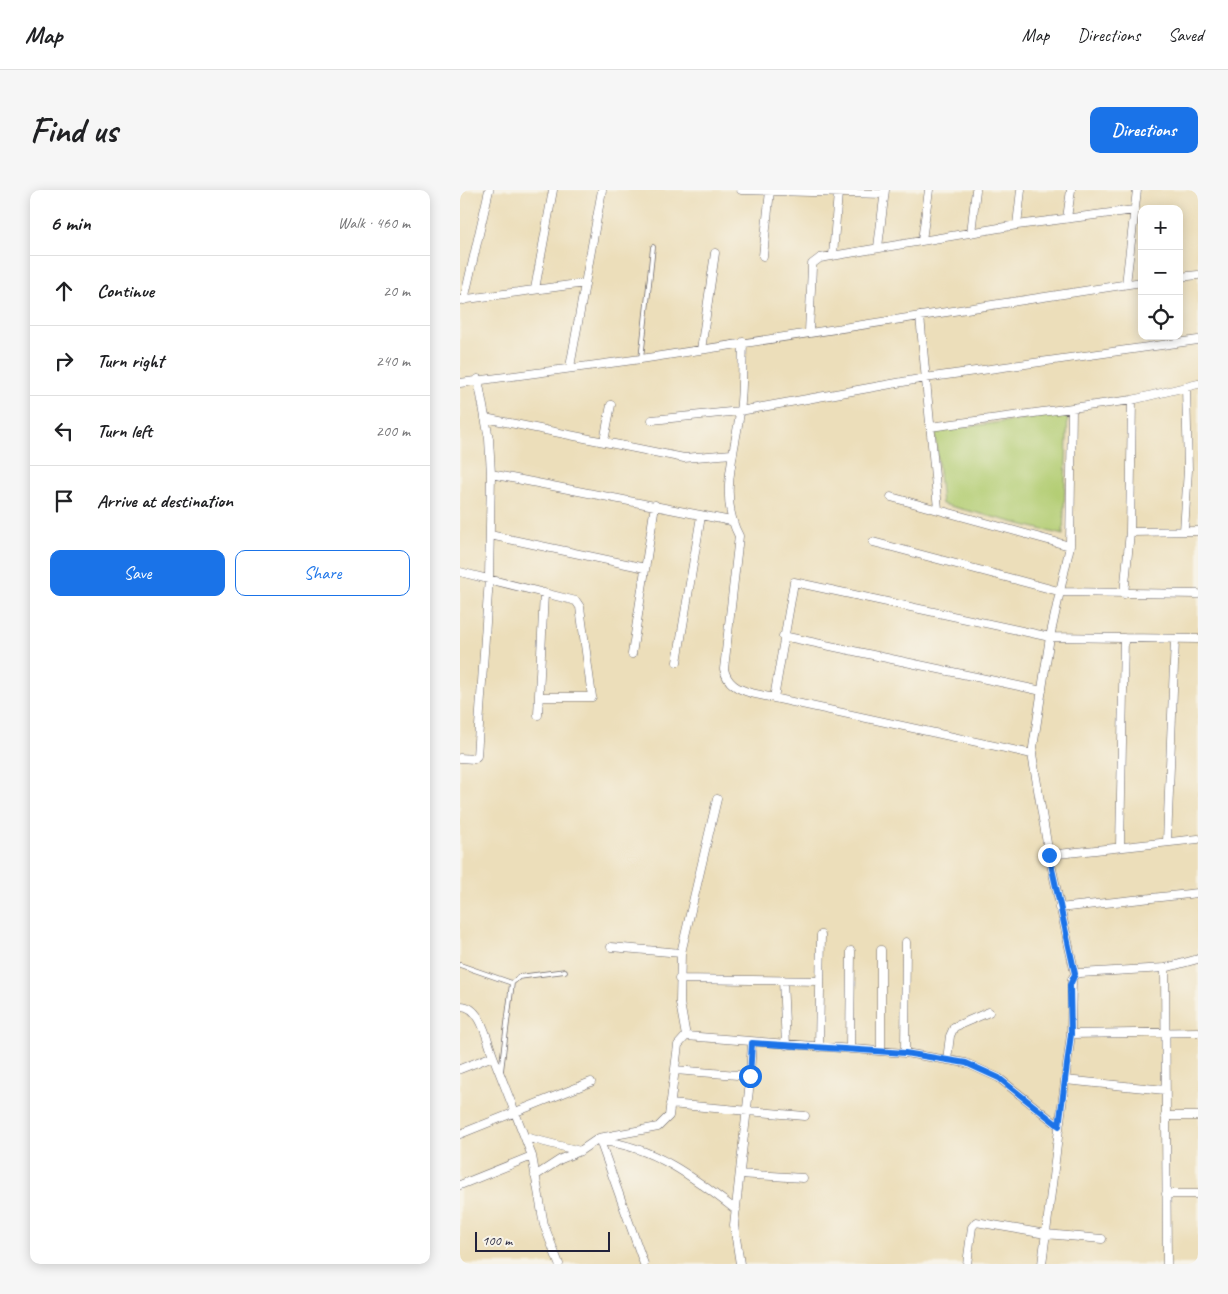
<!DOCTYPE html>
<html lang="en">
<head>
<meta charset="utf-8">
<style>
  body { margin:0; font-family:Caveat,sans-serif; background:#f6f6f6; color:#202124 }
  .controls { position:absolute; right:15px; top:15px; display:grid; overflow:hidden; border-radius:10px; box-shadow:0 2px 12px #0003 }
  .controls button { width:45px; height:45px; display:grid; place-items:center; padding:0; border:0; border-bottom:1px solid #e0e0e0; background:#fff; color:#202124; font:25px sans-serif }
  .scale { position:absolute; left:15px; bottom:12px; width:135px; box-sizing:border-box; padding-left:5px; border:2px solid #22223b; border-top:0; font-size:14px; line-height:18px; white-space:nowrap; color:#22223b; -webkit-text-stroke:4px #f7f3e8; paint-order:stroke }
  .stop { position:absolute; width:15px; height:15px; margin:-11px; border:4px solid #1a73e8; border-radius:50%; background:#fff }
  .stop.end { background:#1a73e8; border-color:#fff; box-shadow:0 1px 5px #0008 }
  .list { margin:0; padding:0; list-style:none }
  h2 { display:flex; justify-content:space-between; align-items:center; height:65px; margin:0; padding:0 20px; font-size:21px }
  h2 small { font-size:16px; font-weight:400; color:#757577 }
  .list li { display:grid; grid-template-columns:32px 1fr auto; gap:15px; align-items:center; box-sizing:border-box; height:70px; padding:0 20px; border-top:1px solid #e0e0e0 }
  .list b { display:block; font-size:19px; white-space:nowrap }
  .list em { font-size:16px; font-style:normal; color:#757577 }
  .actions { display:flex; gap:10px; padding:15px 20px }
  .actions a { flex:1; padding:11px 0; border:1px solid #1a73e8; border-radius:10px; text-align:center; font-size:18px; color:#1a73e8 }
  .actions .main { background:#1a73e8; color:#fff }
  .icon { flex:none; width:28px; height:28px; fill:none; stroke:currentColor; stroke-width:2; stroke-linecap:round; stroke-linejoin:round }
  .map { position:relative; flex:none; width:738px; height:1074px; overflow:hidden; border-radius:10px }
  header { display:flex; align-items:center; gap:30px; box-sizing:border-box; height:70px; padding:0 25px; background:#fff; border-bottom:1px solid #e0e0e0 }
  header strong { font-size:24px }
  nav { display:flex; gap:28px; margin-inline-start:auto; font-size:18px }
  .intro { display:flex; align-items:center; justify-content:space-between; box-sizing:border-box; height:120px; padding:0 30px }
  h1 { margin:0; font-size:35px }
  .button { padding:12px 22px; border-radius:10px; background:#1a73e8; color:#fff; font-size:18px; font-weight:700 }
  main { display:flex; gap:30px; padding:0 30px }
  aside { flex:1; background:#fff; border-radius:10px; box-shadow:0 2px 12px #0003 }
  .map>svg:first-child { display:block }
  .green { fill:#b3cd73; stroke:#6a7857 }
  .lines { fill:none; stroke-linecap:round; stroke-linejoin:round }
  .lane-casing { stroke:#696467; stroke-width:5.5 }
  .street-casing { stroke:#696467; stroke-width:9 }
  .lane { stroke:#fff; stroke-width:4 }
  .street { stroke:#fff; stroke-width:8 }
  .route { stroke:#1a73e8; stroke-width:6 }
</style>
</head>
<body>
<header>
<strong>Map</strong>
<nav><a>Map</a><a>Directions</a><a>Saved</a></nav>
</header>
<div class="intro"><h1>Find us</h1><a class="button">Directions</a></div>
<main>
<aside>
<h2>6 min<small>Walk · 460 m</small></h2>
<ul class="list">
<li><svg class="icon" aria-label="ahead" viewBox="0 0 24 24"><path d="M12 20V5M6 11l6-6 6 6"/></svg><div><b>Continue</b></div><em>20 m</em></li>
<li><svg class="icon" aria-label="right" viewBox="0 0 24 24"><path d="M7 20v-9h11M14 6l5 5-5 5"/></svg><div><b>Turn right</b></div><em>240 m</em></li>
<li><svg class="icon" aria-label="left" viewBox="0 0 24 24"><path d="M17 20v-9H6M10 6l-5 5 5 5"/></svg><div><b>Turn left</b></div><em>200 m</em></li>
<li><svg class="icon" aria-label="arrive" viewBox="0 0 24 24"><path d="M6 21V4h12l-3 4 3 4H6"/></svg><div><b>Arrive at destination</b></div></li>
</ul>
<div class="actions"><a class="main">Save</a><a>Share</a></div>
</aside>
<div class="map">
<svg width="738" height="1074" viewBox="0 0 738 1074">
  <rect width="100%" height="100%" fill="#f7f3e8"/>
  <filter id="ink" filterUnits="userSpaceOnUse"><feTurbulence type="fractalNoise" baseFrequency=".02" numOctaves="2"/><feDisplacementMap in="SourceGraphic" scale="10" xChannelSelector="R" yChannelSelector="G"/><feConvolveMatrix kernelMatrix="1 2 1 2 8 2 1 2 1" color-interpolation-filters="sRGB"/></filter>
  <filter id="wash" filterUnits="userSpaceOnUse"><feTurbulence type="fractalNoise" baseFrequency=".0096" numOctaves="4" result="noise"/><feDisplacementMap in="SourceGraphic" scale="20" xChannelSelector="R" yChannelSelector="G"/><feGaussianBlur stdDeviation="1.12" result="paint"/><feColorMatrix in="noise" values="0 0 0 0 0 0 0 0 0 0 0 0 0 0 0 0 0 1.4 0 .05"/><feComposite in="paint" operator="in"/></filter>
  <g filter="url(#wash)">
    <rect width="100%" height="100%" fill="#ecdeba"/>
    <path class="green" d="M608 223 603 345 482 314 475 241Z"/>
  </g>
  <g filter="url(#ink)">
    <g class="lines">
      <g class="lane-casing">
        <path id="lane" d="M181 169 193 57
          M0 775 52 793
          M41 881 52 793 59 787 105 781"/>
      </g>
      <g class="street-casing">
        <path id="street" d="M281 0 424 4
          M607 28 611 0
          M557 35 561 0
          M511 43 516 0
          M462 50 469 0
          M418 57 425 0
          M373 65 378 3
          M303 66 310 1
          M719 87 738 85
          M666 94 677 0
          M75 99 93 0
          M0 110 125 93
          M4 110 29 0
          M460 126 478 319
          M349 142 352 77V74L360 68 557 35 674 20
          M283 152C282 175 283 199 280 222 275 263 258 307 279 346L264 479C267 494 278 499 291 503L572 564
          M241 160 255 63
          M110 177 142 0
          M0 193 181 169 682 92
          M612 218 610 356 590 447 572 564 589 665 615 784
          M25 228 224 268 272 264
          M192 230 280 221 465 188 738 150
          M470 237 672 210 738 194
          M144 251 151 215
          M31 284 271 331
          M431 307 610 356
          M724 341 728 280 726 197
          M670 342 738 341
          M30 345 185 378
          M413 352 602 402 738 404
          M0 382 116 411 120 417 132 507H79
          M664 404 670 342 672 210
          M323 446 582 501
          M172 464 195 315
          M217 472 241 326
          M314 508 334 392 590 447 738 449
          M78 525 84 403
          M0 568 14 569 17 566 29 388 31 284 29 249 18 189
          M707 652 715 449
          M660 657 664 448
          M589 665 738 649
          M599 718 738 703
          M151 757 221 763
          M705 778 707 1074
          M219 789 360 791
          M323 790 326 855
          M0 816C21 815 27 850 33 866L0 879
          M611 844 738 842
          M226 846 220 813 221 763 257 609
          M359 857 361 745
          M390 859 391 761
          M421 861V760
          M445 863 446 752
          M33 866 72 966 84 1035 99 1074
          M487 870 490 846 494 837 529 822
          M215 880 290 886
          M605 890 705 900
          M210 914 345 926
          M705 926H738
          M0 944 131 892
          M65 947 120 961
          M139 948 184 1074
          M140 951C192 955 236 989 276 1020
          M280 984 343 988
          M75 986 101 969 120 961 139 948 198 937 209 926 218 855 226 846 445 863 506 873 539 888 599 936
          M0 995 72 966
          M706 1004H738
          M280 1074 274 1035 289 900 292 853
          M507 1074 512 1037 516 1032 586 1044 642 1049
          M582 1074 611 844 612 789 615 784 620 783 705 778 738 769"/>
      </g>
      <use href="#lane" class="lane"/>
      <use href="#street" class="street"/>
    </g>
  </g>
  <g class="lines" filter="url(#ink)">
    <path class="route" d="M290 886 292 853 445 863 506 873 539 888 599 936 611 844 610 795 615 784 589 665"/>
  </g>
</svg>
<div class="controls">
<button>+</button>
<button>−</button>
<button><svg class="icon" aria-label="locate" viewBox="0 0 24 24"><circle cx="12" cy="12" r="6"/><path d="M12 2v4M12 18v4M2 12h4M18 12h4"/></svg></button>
</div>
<div class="scale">100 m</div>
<div class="stop" style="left:290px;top:886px"></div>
<div class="stop end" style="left:589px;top:665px"></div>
</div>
</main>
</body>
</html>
